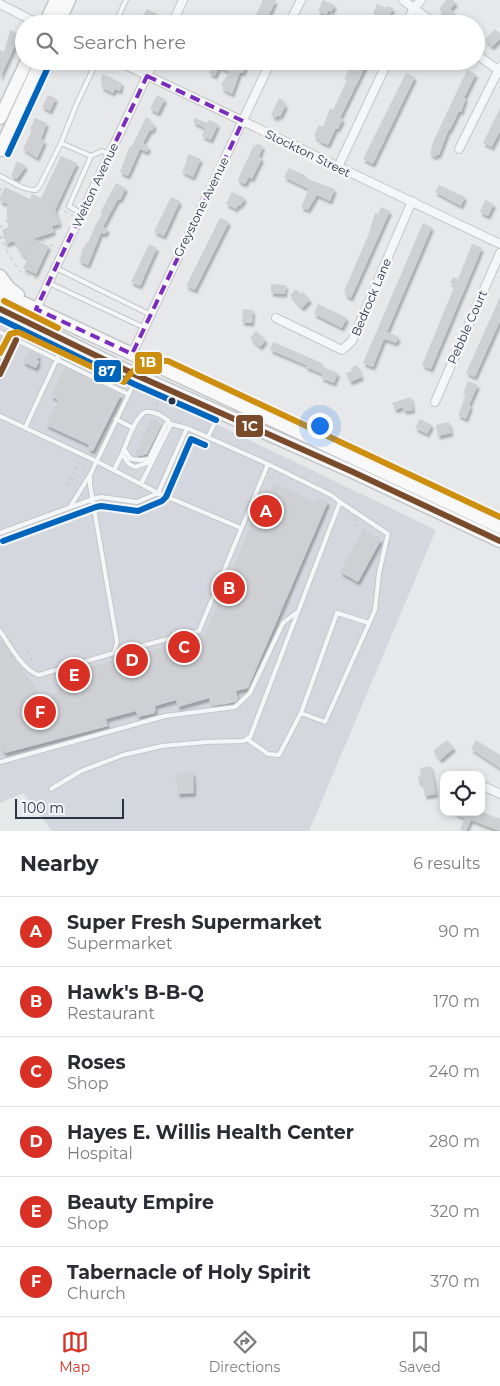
<!DOCTYPE html>
<html lang="en">
<head>
<meta charset="utf-8">
<style>
  body { margin:0; font-family:Montserrat,sans-serif; background:#f7f7f7; color:#2b2b33 }
  .controls { position:absolute; right:15px; bottom:15px; display:grid; overflow:hidden; border-radius:10px; box-shadow:0 2px 8px #0003 }
  .controls button { width:45px; height:45px; display:grid; place-items:center; padding:0; border:0; border-bottom:1px solid #e1e1e2; background:#fff; color:#2b2b33; font:25px sans-serif }
  .scale { position:absolute; left:15px; bottom:12px; width:109px; box-sizing:border-box; padding-left:5px; border:2px solid #2b3445; border-top:0; font-size:14px; line-height:18px; white-space:nowrap; color:#2b3445; -webkit-text-stroke:4px #f4f6f9; paint-order:stroke }
  .you { position:absolute; left:319px; top:425px; width:18px; height:18px; margin:-12px; border:4px solid #fff; border-radius:50%; background:#1a73e8; box-shadow:0 0 0 8px #1a73e833 }
  .badge { display:grid; place-items:center; width:32px; height:32px; border-radius:50%; background:#d93025; color:#fff; font-size:16px; font-weight:700 }
  .pin { position:absolute; translate:-50% -50%; border:2px solid #fff; box-shadow:0 1px 5px #0006 }
  .list { margin:0; padding:0; list-style:none }
  h2 { display:flex; justify-content:space-between; align-items:center; height:65px; margin:0; padding:0 20px; font-size:21px }
  h2 small { font-size:16px; font-weight:400; color:#7c7c81 }
  .list li { display:grid; grid-template-columns:32px 1fr auto; gap:15px; align-items:center; box-sizing:border-box; height:70px; padding:0 20px; border-top:1px solid #e1e1e2 }
  .list b { display:block; font-size:19px; white-space:nowrap }
  .list p { margin:0; font-size:16px; white-space:nowrap; color:#7c7c81 }
  .list em { font-size:16px; font-style:normal; color:#7c7c81 }
  .icon { flex:none; width:28px; height:28px; fill:none; stroke:currentColor; stroke-width:2; stroke-linecap:round; stroke-linejoin:round }
  .map { position:relative; flex:none; width:500px; height:831px; overflow:hidden }
  .search { position:absolute; background:#fff; box-shadow:0 2px 8px #0003; left:15px; right:15px; top:15px; height:55px; display:flex; align-items:center; gap:12px; box-sizing:border-box; padding:0 18px; border-radius:28px; color:#7c7c81; font-size:19px }
  .sheet { height:485px; background:#fff }
  nav { display:flex; justify-content:space-around; align-items:center; box-sizing:border-box; height:70px; border-top:1px solid #e1e1e2; background:#fff; font-size:14px; color:#7c7c81 }
  nav a { display:grid; justify-items:center; gap:2px }
  nav .on { color:#d93025 }
  .map>svg:first-child { display:block }
  .built { fill:#d4d7dd }
  .building { fill:#ced0d3; filter:url(#shadow) }
  .lines { fill:none; stroke-linecap:round; stroke-linejoin:round }
  .service-casing { stroke:#c4c6c8; stroke-width:6 }
  .minor-casing { stroke:#c4c6c8; stroke-width:10 }
  .primary-casing { stroke:#c2c5c8; stroke-width:15 }
  .path { stroke:#c5c6ca; stroke-width:1; stroke-dasharray:4 4; stroke-linecap:butt }
  .service { stroke:#f5f6f7; stroke-width:4 }
  .minor { stroke:#f5f6f7; stroke-width:8 }
  .primary { stroke:#f8f8f8; stroke-width:12 }
  .bus-1-casing { stroke:#f4f6f9; stroke-width:10 }
  .bus-2-casing { stroke:#f4f6f9; stroke-width:10 }
  .bus-3-casing { stroke:#f4f6f9; stroke-width:10 }
  .bus-1 { stroke:#7a4b2a; stroke-width:6 }
  .bus-2 { stroke:#0065bd; stroke-width:6 }
  .bus-3 { stroke:#ce8f0e; stroke-width:6 }
  .marked { fill:none; stroke:#7b2cbf; stroke-width:4; stroke-dasharray:10 6; stroke-linejoin:round }
  .bus-dot { fill:#2b3445; stroke:#f4f6f9; stroke-width:2 }
  .labels { text-anchor:middle; dominant-baseline:central; stroke-width:5; stroke-linejoin:round; paint-order:stroke }
  .street-label { font-size:12px; fill:#2b3445; stroke:#f4f6f9 }
  .line-badge { stroke:#f4f6f9; stroke-width:2 }
  .badge-label { font-size:14px; text-anchor:middle; font-weight:bold; fill:#fff }
</style>
</head>
<body>
<div class="map">
<svg width="500" height="831" viewBox="0 0 500 831">
  <defs>
    <filter id="shadow"><feDropShadow dx="2" dy="3.5" stdDeviation="1" flood-color="#0004"/></filter>
  </defs>
  <rect width="100%" height="100%" fill="#e6e8ea"/>
  <path class="built" d="M0 320 436 530 309 831H52L23 793 0 803Z"/>
  <path class="building" d="M263 0H276L265 24H254L258 16 256 15Z
    M323 0 335 5 331 12 329 10 326 15 318 11Z
    M446 0H453L456 3 450 9 455 13 450 19 439 9Z
    M377 4 386 8 387 6 393 8 386 24H374L377 16 373 14Z
    M147 9 158 14 154 23 155 24H138Z
    M495 29 500 34V39L492 47 485 40Z
    M10 30 20 35 0 78V50L4 52Z
    M206 61H222L232 68 235 61H248L243 73 240 72 232 94 222 89 223 86 221 85 229 72 219 67 215 76 209 73 213 65Z
    M342 61H368L340 118 343 119 338 129 336 128 328 145 319 141V140L314 136 319 125 323 127 330 108 333 110 347 80 344 79 351 66Z
    M467 70 476 74 464 98H466L461 112 459 111 450 130 449 129 439 155 437 154 436 157 430 154 433 142Z
    M406 73 415 77 373 164 363 159Z
    M103 74 122 83 120 91 115 89 113 93 101 87 103 83 100 81Z
    M48 95 56 98 50 111 42 107Z
    M157 95 165 99 158 113 150 109Z
    M279 98 284 101 283 103 286 105 280 117 278 115 276 118 271 115Z
    M500 108V131L492 147 483 143Z
    M146 117 151 120 150 122 155 125 152 131 150 130 143 143 149 147 147 152 140 149 128 176 120 172 130 146H132Z
    M35 118 47 123 41 139 45 141 37 158 23 149 32 130 30 129Z
    M195 118 207 123 209 120 218 124 211 140 202 136 205 128 193 122Z
    M257 144 263 146 259 157 262 158 252 179 249 177 245 184 238 181 239 177 254 145 256 146Z
    M189 154 201 159 193 177 182 172 187 161 186 160Z
    M61 156 77 163 55 210 60 224 52 226 54 232 33 239 49 246 36 274 23 268 28 259 21 253 14 241 6 244 2 230 9 227 7 221V204L0 201V198L5 187 30 199 32 194 41 198Z
    M17 161 26 166 17 179 11 176Z
    M289 168 306 176 305 178 335 189 330 201 317 195 308 210 301 207 309 189 284 177Z
    M116 183 126 188 120 200 118 199 103 227 108 229 105 234 101 233 88 265 79 261 82 253 81 252 87 242 88 243 96 224 102 214 100 213Z
    M439 185 465 197 461 206 435 192Z
    M232 192 245 198 240 206 238 205 236 209 226 204Z
    M171 197 180 201 164 236 154 232Z
    M485 200 494 204 488 216 480 212Z
    M381 207 390 211 351 298 345 295 346 292 344 291 368 236 375 213 378 214Z
    M220 218 229 222 195 290 186 286Z
    M423 223 432 227 387 332 399 337 396 343 384 339 373 367 363 363Z
    M149 244 157 248 140 286 131 282Z
    M472 244 482 248 431 369 422 365 455 285 450 283 453 277 458 279Z
    M271 284 286 285 285 294 271 293Z
    M296 289 301 294 303 292 310 300 302 308 290 295Z
    M500 297V321L475 377 466 373Z
    M318 304 347 318 342 328 314 314Z
    M243 309 253 310 252 323 242 322Z
    M256 331 266 340 260 347 250 338Z
    M0 336 11 342 0 366Z
    M273 342 322 363 321 366 338 373 334 383 321 378 323 374 306 367V365L270 350Z
    M30 351 39 355 37 360 39 361 36 368 23 362 25 356 27 357Z
    M357 365 362 377 350 382 346 373 352 371 351 368Z
    M65 367 121 395 93 451 88 449 89 445 46 425 58 400 51 396Z
    M468 381 478 385 469 405 471 406 466 419 458 415 466 395 463 394Z
    M411 397 413 410 404 411 403 407 395 410 392 403Z
    M420 419 432 425 427 434 415 428Z
    M152 420 162 424 147 454 141 456 136 454Z
    M449 422 451 433 438 436 436 425Z
    M274 483 316 502 318 498 328 502 248 688 236 691 238 699 235 702 226 704 211 706 209 698 178 707 176 700 155 706 156 711H154L155 713 138 717 136 711 106 719 108 726 5 753 0 747V640L42 700 52 697 71 672 204 636 266 489 270 492Z
    M363 530 381 540 358 582 340 572Z
    M447 740 454 748 440 760 433 751Z
    M476 740 500 755V768L471 749Z
    M431 766 436 794 425 796 422 782 419 783 418 776 421 775 420 768Z
    M186 771V773L193 772 194 793 178 794 175 775Z
    M452 812H482L500 819V831L471 820 466 831H464L460 829 465 818Z"/>
  <g class="lines">
    <g class="service-casing">
      <path id="service" d="M115 24 126 0
        M61 143 77 103 97 61
        M0 176C11 181 24 191 36 190L40 185 61 143 91 156
        M82 214 69 206 91 156 102 151 110 154
        M56 268 149 314
        M49 283 143 327
        M0 332 128 394
        M0 374 25 324
        M0 416 96 461 158 493 241 528
        M116 419 133 428
        M171 424 187 428
        M25 428 64 344
        M208 437 219 414
        M124 449 131 459 140 460 149 459
        M114 470 122 454
        M141 484 171 424C167 419 163 417 158 414 154 413 149 411 146 412 136 414 126 445 122 454L129 464 135 467 147 463 168 420
        M70 507 90 475
        M0 533 93 499 101 497 137 502 158 493 187 428 268 464 331 495 340 502 250 737 243 741 206 742 162 746 123 755 81 771 51 789
        M0 631C9 644 24 672 39 675L114 653 117 642 90 485V475L137 377
        M114 653 199 631 268 464
        M301 713 337 613 369 623
        M247 739 268 754 279 755 301 713 325 722 375 610 379 573 388 534 340 502
        M0 762 165 716 235 707 250 693 283 623 297 612"/>
    </g>
    <g class="minor-casing">
      <path id="minor" d="M403 0 435 24
        M0 4 39 24
        M172 24 183 0
        M289 24 301 0
        M406 24 414 8 421 0
        M476 54 498 70
        M117 61 500 244
        M459 149 500 67
        M338 167 388 61
        M36 309 154 61
        M276 318 342 350 352 341 412 201
        M132 354 271 61
        M435 402 500 253
        M481 785 500 794"/>
    </g>
    <g class="primary-casing">
      <path id="primary" d="M45 24 56 0
        M58 24 69 0
        M0 118 27 61
        M0 150 41 61
        M0 276 9 288 18 295
        M0 292 500 527
        M0 309 138 376 353 472 500 541"/>
    </g>
    <path class="path" d="M0 191 3 185
      M0 194H1
      M50 203 73 216
      M0 228 7 220
      M0 235C3 244 15 268 23 273 29 276 36 278 42 281
      M0 239 4 237
      M42 240 51 237 60 226 54 205
      M24 252 38 239 58 248
      M156 405 158 401
      M136 453 152 419 159 422
      M77 462 86 466
      M74 467 83 471
      M72 473 81 477
      M268 477 272 478 274 474
      M69 478 78 482
      M67 483 75 487
      M355 518 353 524 381 539
      M28 650 32 662"/>
    <use href="#service" class="service"/>
    <use href="#minor" class="minor"/>
    <use href="#primary" class="primary"/>
    <g class="bus-1-casing">
      <path id="bus-1" d="M0 309 138 376 353 472 500 541
        M0 374 16 340"/>
    </g>
    <g class="bus-2-casing">
      <path id="bus-2" d="M8 154 49 65
        M0 319 134 384 216 420
        M3 541 96 507 101 506 138 511 162 501 166 497 191 439 205 445"/>
    </g>
    <g class="bus-3-casing">
      <path id="bus-3" d="M4 301 58 328
        M0 353 10 334 18 332 124 382C134 366 149 359 168 361L500 517"/>
    </g>
    <use href="#bus-1" class="bus-1"/>
    <use href="#bus-2" class="bus-2"/>
    <use href="#bus-3" class="bus-3"/>
  </g>
  <path class="marked" d="M147 76 243 121 132 354 36 309Z"/>
  <circle class="bus-dot" cx="172" cy="401" r="4.5"/>
  <g class="labels">
    <g class="street-label">
      <text transform="translate(308 153) rotate(26)">Stockton Street</text>
      <text transform="translate(95 185) rotate(-65)">Welton Avenue</text>
      <text transform="translate(201 207) rotate(-64)">Greystone Avenue</text>
      <text transform="translate(371 297) rotate(-67)">Bedrock Lane</text>
      <text transform="translate(467 327) rotate(-66)">Pebble Court</text>
    </g>
  </g>
  <g class="line-badge">
    <rect x="134" y="351" width="29" height="24" rx="5" fill="#ce8f0e"/>
    <rect x="93" y="359" width="29" height="24" rx="5" fill="#0065bd"/>
    <rect x="235" y="414" width="29" height="24" rx="5" fill="#7a4b2a"/>
  </g>
  <g class="badge-label">
    <text x="148" y="367">1B</text>
    <text x="107" y="376">87</text>
    <text x="250" y="431">1C</text>
  </g>
</svg>
<div class="controls">
<button><svg class="icon" aria-label="locate" viewBox="0 0 24 24"><circle cx="12" cy="12" r="6"/><path d="M12 2v4M12 18v4M2 12h4M18 12h4"/></svg></button>
</div>
<div class="scale">100 m</div>
<div class="you"></div>
<div class="pin badge" style="left:266px;top:511px">A</div>
<div class="pin badge" style="left:229px;top:588px">B</div>
<div class="pin badge" style="left:184px;top:647px">C</div>
<div class="pin badge" style="left:132px;top:660px">D</div>
<div class="pin badge" style="left:74px;top:675px">E</div>
<div class="pin badge" style="left:40px;top:712px">F</div>
<div class="search"><svg class="icon" aria-label="search" viewBox="0 0 24 24"><circle cx="10" cy="10" r="6"/><path d="M15 15l6 6"/></svg>Search here</div>
</div>
<section class="sheet">
<h2>Nearby<small>6 results</small></h2>
<ul class="list">
<li><span class="badge">A</span><div><b>Super Fresh Supermarket</b><p>Supermarket</p></div><em>90 m</em></li>
<li><span class="badge">B</span><div><b>Hawk's B-B-Q</b><p>Restaurant</p></div><em>170 m</em></li>
<li><span class="badge">C</span><div><b>Roses</b><p>Shop</p></div><em>240 m</em></li>
<li><span class="badge">D</span><div><b>Hayes E. Willis Health Center</b><p>Hospital</p></div><em>280 m</em></li>
<li><span class="badge">E</span><div><b>Beauty Empire</b><p>Shop</p></div><em>320 m</em></li>
<li><span class="badge">F</span><div><b>Tabernacle of Holy Spirit</b><p>Church</p></div><em>370 m</em></li>
</ul>
</section>
<nav>
<a class="on"><svg class="icon" aria-label="map" viewBox="0 0 24 24"><path d="M3 6l6-2 6 2 6-2v14l-6 2-6-2-6 2zM9 4v14M15 6v14"/></svg>Map</a>
<a><svg class="icon" aria-label="directions" viewBox="0 0 24 24"><path d="M12 3l9 9-9 9-9-9zM9 14v-3h6M13 9l2 2-2 2"/></svg>Directions</a>
<a><svg class="icon" aria-label="saved" viewBox="0 0 24 24"><path d="M7 4h10v16l-5-4-5 4z"/></svg>Saved</a>
</nav>
</body>
</html>
